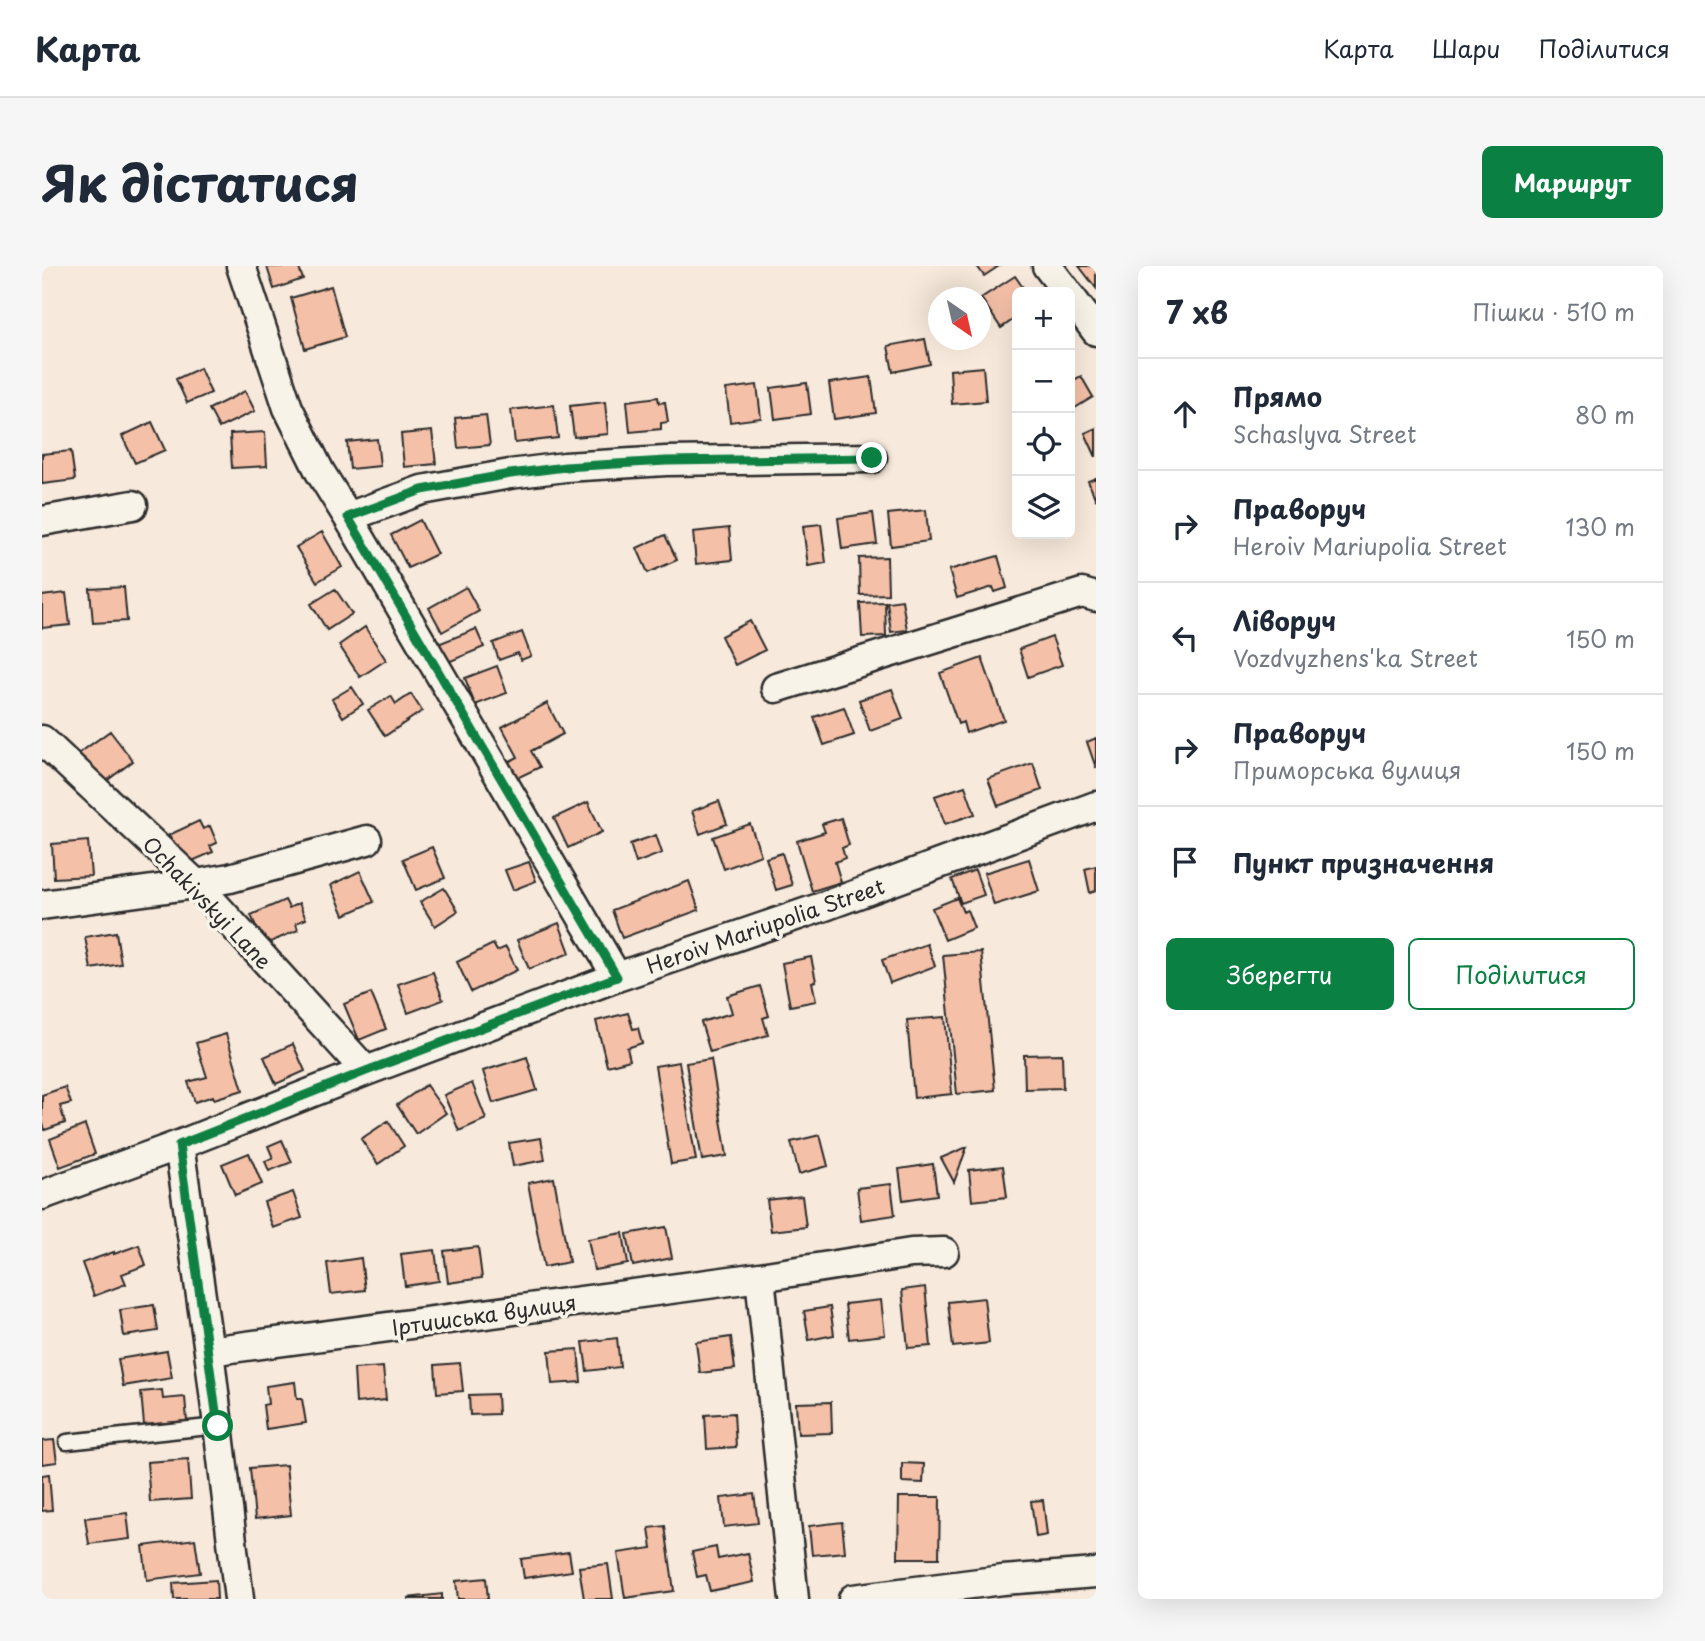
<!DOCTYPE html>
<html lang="uk">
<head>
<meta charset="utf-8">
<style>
  body { margin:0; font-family:"Playpen Sans",sans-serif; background:#f6f6f7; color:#1f2937 }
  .controls { position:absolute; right:21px; top:21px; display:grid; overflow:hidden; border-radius:10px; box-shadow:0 7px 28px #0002 }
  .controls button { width:63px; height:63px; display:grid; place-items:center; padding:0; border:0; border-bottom:2px solid #e0e1e3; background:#fff; color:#1f2937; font:35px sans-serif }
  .compass { position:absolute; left:886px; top:21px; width:63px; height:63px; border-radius:50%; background:#fff; box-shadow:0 7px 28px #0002; rotate:146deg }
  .stop { position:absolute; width:21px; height:21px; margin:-16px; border:5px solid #0b8043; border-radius:50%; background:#fff }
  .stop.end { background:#0b8043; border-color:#fff; box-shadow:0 2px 7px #0008 }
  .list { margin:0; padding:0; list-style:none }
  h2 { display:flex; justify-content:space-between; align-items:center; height:91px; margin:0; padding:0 28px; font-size:30px }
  h2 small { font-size:23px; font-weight:400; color:#747a83 }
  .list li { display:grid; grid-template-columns:46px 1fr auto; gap:21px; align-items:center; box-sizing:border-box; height:112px; padding:0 28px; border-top:2px solid #e0e1e3 }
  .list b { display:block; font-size:26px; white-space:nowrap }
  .list p { margin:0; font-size:23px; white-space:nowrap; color:#747a83 }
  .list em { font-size:23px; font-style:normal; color:#747a83 }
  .actions { display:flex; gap:14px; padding:21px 28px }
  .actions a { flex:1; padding:16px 0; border:2px solid #0b8043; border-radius:10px; text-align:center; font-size:24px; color:#0b8043 }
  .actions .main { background:#0b8043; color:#fff }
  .icon { flex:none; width:38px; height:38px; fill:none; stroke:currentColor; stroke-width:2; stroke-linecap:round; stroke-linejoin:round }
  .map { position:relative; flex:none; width:1054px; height:1333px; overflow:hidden; border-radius:10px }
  header { display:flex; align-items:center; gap:42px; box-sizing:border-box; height:98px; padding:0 35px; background:#fff; border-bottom:2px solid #e0e1e3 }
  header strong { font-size:33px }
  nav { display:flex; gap:38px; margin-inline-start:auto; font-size:24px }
  .intro { display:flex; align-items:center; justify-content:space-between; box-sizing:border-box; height:168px; padding:0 42px }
  h1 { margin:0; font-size:49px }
  .button { padding:18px 32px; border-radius:10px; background:#0b8043; color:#fff; font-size:24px; font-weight:700 }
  main { display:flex; gap:42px; padding:0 42px }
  aside { flex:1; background:#fff; border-radius:10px; box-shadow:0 7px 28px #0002 }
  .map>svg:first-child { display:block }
  .building { fill:#f5c0a8; stroke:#2b2b2b; stroke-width:2 }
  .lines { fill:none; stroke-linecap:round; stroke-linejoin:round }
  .service-casing { stroke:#2b2b2b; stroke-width:19 }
  .minor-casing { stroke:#2b2b2b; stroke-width:33 }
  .service { stroke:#f7f3e8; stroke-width:14 }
  .minor { stroke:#f7f3e8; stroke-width:28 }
  .route { stroke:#0b8043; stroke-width:9 }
  .labels { text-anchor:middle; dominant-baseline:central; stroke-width:7; stroke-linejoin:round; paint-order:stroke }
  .street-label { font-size:21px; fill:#2b2b2b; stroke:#f7f3e8 }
</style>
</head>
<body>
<header>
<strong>Карта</strong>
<nav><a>Карта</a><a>Шари</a><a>Поділитися</a></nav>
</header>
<div class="intro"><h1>Як дістатися</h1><a class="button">Маршрут</a></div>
<main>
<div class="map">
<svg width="1054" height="1333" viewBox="0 0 1054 1333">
  <rect width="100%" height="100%" fill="#f7e9db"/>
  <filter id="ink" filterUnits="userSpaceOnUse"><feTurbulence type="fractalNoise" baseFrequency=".0143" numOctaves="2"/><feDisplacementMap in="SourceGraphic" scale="14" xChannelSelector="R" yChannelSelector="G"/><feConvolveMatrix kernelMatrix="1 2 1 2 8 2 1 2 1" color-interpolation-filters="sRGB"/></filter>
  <g filter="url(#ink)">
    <path class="building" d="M256 0 261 13 232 23 225 1Z
      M935 0H957L942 10Z
      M1037 0H1054V22Z
      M973 10 984 26H975V51L959 62 939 32Z
      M289 20 303 71 263 83 249 32Z
      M883 73 888 98 851 106 846 80Z
      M941 101 944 135 910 138 908 104Z
      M158 102 169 127 145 137 134 113Z
      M1039 110 1051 131 1028 145V116Z
      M829 111 834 147 792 153 787 117Z
      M765 117 769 148 733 153 729 122Z
      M715 119 719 152 688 156 684 123Z
      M203 125 213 145 177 162 167 143Z
      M616 131 617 137 623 136 626 156 619 157V163L588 166 585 135Z
      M563 136 566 168 532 171 528 140Z
      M512 139 516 172 473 177 469 144Z
      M444 149 448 179 416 182 413 152Z
      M110 156 123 184 93 197 80 170Z
      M1054 162V191L1043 167Z
      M390 165 394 198 362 201 359 168Z
      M223 166 225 200 190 202 188 168Z
      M335 173 338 200 308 203 305 176Z
      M29 185 33 214 0 218V188Z
      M1054 212V234L1046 215Z
      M884 244 887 275 849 280 846 248Z
      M831 247 835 278 800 283 796 252Z
      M378 254 395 288 366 302 349 269Z
      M779 258 784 297 766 300 761 260Z
      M687 262 690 294 654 298 651 266Z
      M280 266 300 301 275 316 254 281Z
      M623 269 635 294 606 307 595 282Z
      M956 290 965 322 953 326 951 321 915 332 907 304Z
      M845 291 846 328 818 329 817 292Z
      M82 321 85 355 51 357 48 323Z
      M424 321 437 345 400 366 387 342Z
      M293 323 310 348 285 364 269 338Z
      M24 327 28 359 0 362V330Z
      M860 334 865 364 849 366 845 336Z
      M843 336 844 370 820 371 818 337Z
      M708 355 723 384 693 399 679 370Z
      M323 361 344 394 318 411 297 379Z
      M434 363 442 381 404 397 396 378Z
      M480 366 489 390 479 394 476 387 457 394 451 377Z
      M1010 371 1020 399 986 411 977 383Z
      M940 392 962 454 924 467 921 456 916 458 898 407Z
      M455 400 465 427 433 439 423 412Z
      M310 421 321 438 301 451 290 433Z
      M850 423 861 453 828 465 817 434Z
      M369 428 380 445 343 470 326 444 349 430 354 438Z
      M505 437 521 468 489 485 498 501 475 512 466 496 476 491 460 461Z
      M802 441 812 469 782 479 772 451Z
      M68 465 91 495 59 519 36 488Z
      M1054 472V502L1045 476Z
      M991 497 1000 524 956 540 946 513Z
      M923 520 933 548 903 558 893 530Z
      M677 535 685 558 658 568 650 545Z
      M546 536 560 566 526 582 512 552Z
      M799 552 807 579 800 582 803 592 793 596 799 616 770 625 755 575 783 566 780 558Z
      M157 555 161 563 168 560 175 577 168 580 171 586 141 599 127 569Z
      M708 558 719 589 682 603 671 571Z
      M614 569 620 587 594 597 588 578Z
      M46 575 49 610 12 612 10 578Z
      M390 581 403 612 374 624 361 593Z
      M740 587 750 619 734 624 724 592Z
      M987 593 997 625 952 639 942 607Z
      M487 596 494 615 471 624 463 604Z
      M1054 600V625L1048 627 1043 603Z
      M933 604 942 629 919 637 910 613Z
      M318 605 332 636 302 649 289 619Z
      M647 615 657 644 580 672 570 644Z
      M402 622 416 645 393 660 378 636Z
      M915 632 921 646 925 644 932 662 903 674 890 642Z
      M243 634 247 642 257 637 264 653 254 657 256 664 222 679 209 649Z
      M517 657 528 687 487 703 475 674Z
      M74 666 79 698 49 703 43 671Z
      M451 678 455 685 464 681 475 704 429 726 415 696Z
      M885 678 893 700 848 717 840 694Z
      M939 686 953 824 915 828 901 689Z
      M769 691 774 715 770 716 774 735 748 740 740 697Z
      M391 706 401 734 366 747 356 718Z
      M718 720 727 750 721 752 726 769 668 786 659 756 690 747 685 730Z
      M329 727 344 763 317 774 302 738Z
      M586 747 591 763 596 762 600 777 585 782 588 794 565 800 554 755Z
      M903 751 910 828 872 832 865 754Z
      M184 768 201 824 172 833 171 830 153 836 146 816 165 811 154 777Z
      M251 778 263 805 234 818 222 791Z
      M1020 788 1021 822 983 823 982 789Z
      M485 791 495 824 451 837 441 805Z
      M669 793 685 890 660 894 644 797Z
      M637 796 654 894 629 898 613 800Z
      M430 817 444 853 417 865 402 829Z
      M384 819 404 847 374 868 355 839Z
      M23 821 29 837 18 840 23 857 3 864 0 855V829Z
      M346 855 362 880 336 898 319 873Z
      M43 859 53 888 18 901 8 873Z
      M778 869 786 900 757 908 749 876Z
      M499 872 503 894 471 900 467 877Z
      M240 874 250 896 227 905 223 895 231 892 226 880Z
      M925 881 912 916 899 892Z
      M207 887 220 918 193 929 180 898Z
      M891 898 895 929 861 934 857 903Z
      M961 900 965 931 930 935 927 904Z
      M512 912 527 996 502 1001 486 917Z
      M849 918 853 949 819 954 815 922Z
      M251 926 260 952 231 962 222 936Z
      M760 930 764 961 729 965 725 934Z
      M624 961 630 992 591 1000 585 968Z
      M581 967 586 998 552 1004 546 973Z
      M97 979 104 999 80 1008 84 1018 52 1030 40 997 72 986V988Z
      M436 981 440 1012 406 1017 402 985Z
      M393 984 397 1015 363 1020 359 988Z
      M319 992 323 1024 289 1028 285 997Z
      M883 1021 889 1080 866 1082 860 1024Z
      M942 1032 947 1077 911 1081 906 1036Z
      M839 1034 843 1069 807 1073 803 1038Z
      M112 1039 116 1065 82 1070 78 1044Z
      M788 1041 792 1069 767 1074 762 1045Z
      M689 1071 693 1103 658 1107 654 1076Z
      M575 1072 578 1101 545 1105 541 1076Z
      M536 1083 539 1116 510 1118 507 1085Z
      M125 1085 130 1112 81 1120 76 1093Z
      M418 1097 421 1125 395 1127 393 1099Z
      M341 1101 344 1134 314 1137 312 1103Z
      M253 1116 255 1133H260L264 1157 224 1163 221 1139 226 1138 224 1120Z
      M120 1124 121 1133 143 1131 145 1155 102 1159 99 1126Z
      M455 1128 456 1148 428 1149 427 1129Z
      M789 1136 790 1167 756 1168 754 1137Z
      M692 1147 694 1181 665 1183 663 1149Z
      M12 1174 15 1196 0 1198V1175Z
      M146 1193 149 1233 108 1236 105 1196Z
      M860 1197 882 1198 881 1217 860 1216Z
      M244 1199 249 1249 213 1253 208 1202Z
      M7 1208 10 1244 0 1245V1209Z
      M712 1228 716 1257 682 1261 679 1232Z
      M857 1231H898L897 1292H856Z
      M1001 1234 1005 1269 994 1271 989 1235Z
      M85 1247 88 1273 47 1278 43 1252Z
      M800 1256 803 1286 770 1289 767 1260Z
      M623 1260 632 1325 583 1332 576 1287 610 1282 607 1262Z
      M153 1273 158 1307 105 1314 101 1280Z
      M674 1281 676 1293 706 1287 712 1316 668 1325 664 1309 655 1311 650 1286Z
      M527 1286 530 1305 482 1312 479 1293Z
      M566 1298 571 1333H542L537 1301Z
      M444 1312 446 1333H416L414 1315Z
      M174 1314 175 1333H132L131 1317Z
      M400 1328V1333H366V1332Z"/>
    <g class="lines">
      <g class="service-casing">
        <path id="service" d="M25 1176 176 1160"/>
      </g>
      <g class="minor-casing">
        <path id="minor" d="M199 0 246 142 278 206 306 251 575 711
          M1005 0 1025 26
          M1028 30 1054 65
          M306 251 380 224 468 208 523 201 624 195 830 192
          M0 255 91 239
          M734 422 1040 327 1054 331
          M0 474 154 618 324 805
          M0 639 154 618 188 612 325 574
          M137 879 167 1085 197 1333
          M0 929 137 879 324 805 575 711 780 641 1054 540
          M718 1011 752 1333
          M167 1085 718 1011 869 987 902 986
          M811 1333 961 1314 1054 1307"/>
      </g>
      <use href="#service" class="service"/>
      <use href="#minor" class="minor"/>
    </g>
  </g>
  <g class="lines" filter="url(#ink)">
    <path class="route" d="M176 1160 137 879 324 805 575 711 306 251 380 224 468 208 523 201 624 195 830 192"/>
  </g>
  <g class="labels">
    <g class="street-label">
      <text transform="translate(166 636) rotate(46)">Ochakivskyi Lane</text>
      <text transform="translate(723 659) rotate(-19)">Heroiv Mariupolia Street</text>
      <text transform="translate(442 1048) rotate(-8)">Іртишська вулиця</text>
    </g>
  </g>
</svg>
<div class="controls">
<button>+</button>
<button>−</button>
<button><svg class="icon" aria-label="locate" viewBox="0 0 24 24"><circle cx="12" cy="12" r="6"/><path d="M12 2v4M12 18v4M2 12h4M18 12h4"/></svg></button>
<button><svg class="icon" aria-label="layers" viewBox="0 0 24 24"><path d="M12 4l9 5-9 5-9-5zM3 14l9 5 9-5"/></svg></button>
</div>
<svg class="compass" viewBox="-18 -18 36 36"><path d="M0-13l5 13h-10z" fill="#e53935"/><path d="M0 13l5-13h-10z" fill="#747a83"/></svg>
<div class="stop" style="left:176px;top:1160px"></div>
<div class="stop end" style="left:830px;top:192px"></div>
</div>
<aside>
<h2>7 хв<small>Пішки · 510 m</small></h2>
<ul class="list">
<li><svg class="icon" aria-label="ahead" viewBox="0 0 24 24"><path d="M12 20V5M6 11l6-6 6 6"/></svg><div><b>Прямо</b><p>Schaslyva Street</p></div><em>80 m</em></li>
<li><svg class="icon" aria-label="right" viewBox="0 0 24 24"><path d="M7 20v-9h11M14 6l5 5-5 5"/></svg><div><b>Праворуч</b><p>Heroiv Mariupolia Street</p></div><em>130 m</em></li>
<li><svg class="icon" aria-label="left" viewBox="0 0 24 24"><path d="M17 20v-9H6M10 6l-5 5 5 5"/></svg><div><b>Ліворуч</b><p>Vozdvyzhens'ka Street</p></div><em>150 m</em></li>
<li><svg class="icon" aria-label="right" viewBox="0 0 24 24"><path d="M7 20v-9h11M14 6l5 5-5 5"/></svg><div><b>Праворуч</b><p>Приморська вулиця</p></div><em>150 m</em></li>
<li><svg class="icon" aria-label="arrive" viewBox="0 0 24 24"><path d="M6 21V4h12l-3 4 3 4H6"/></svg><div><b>Пункт призначення</b></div></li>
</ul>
<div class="actions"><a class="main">Зберегти</a><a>Поділитися</a></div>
</aside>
</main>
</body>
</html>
